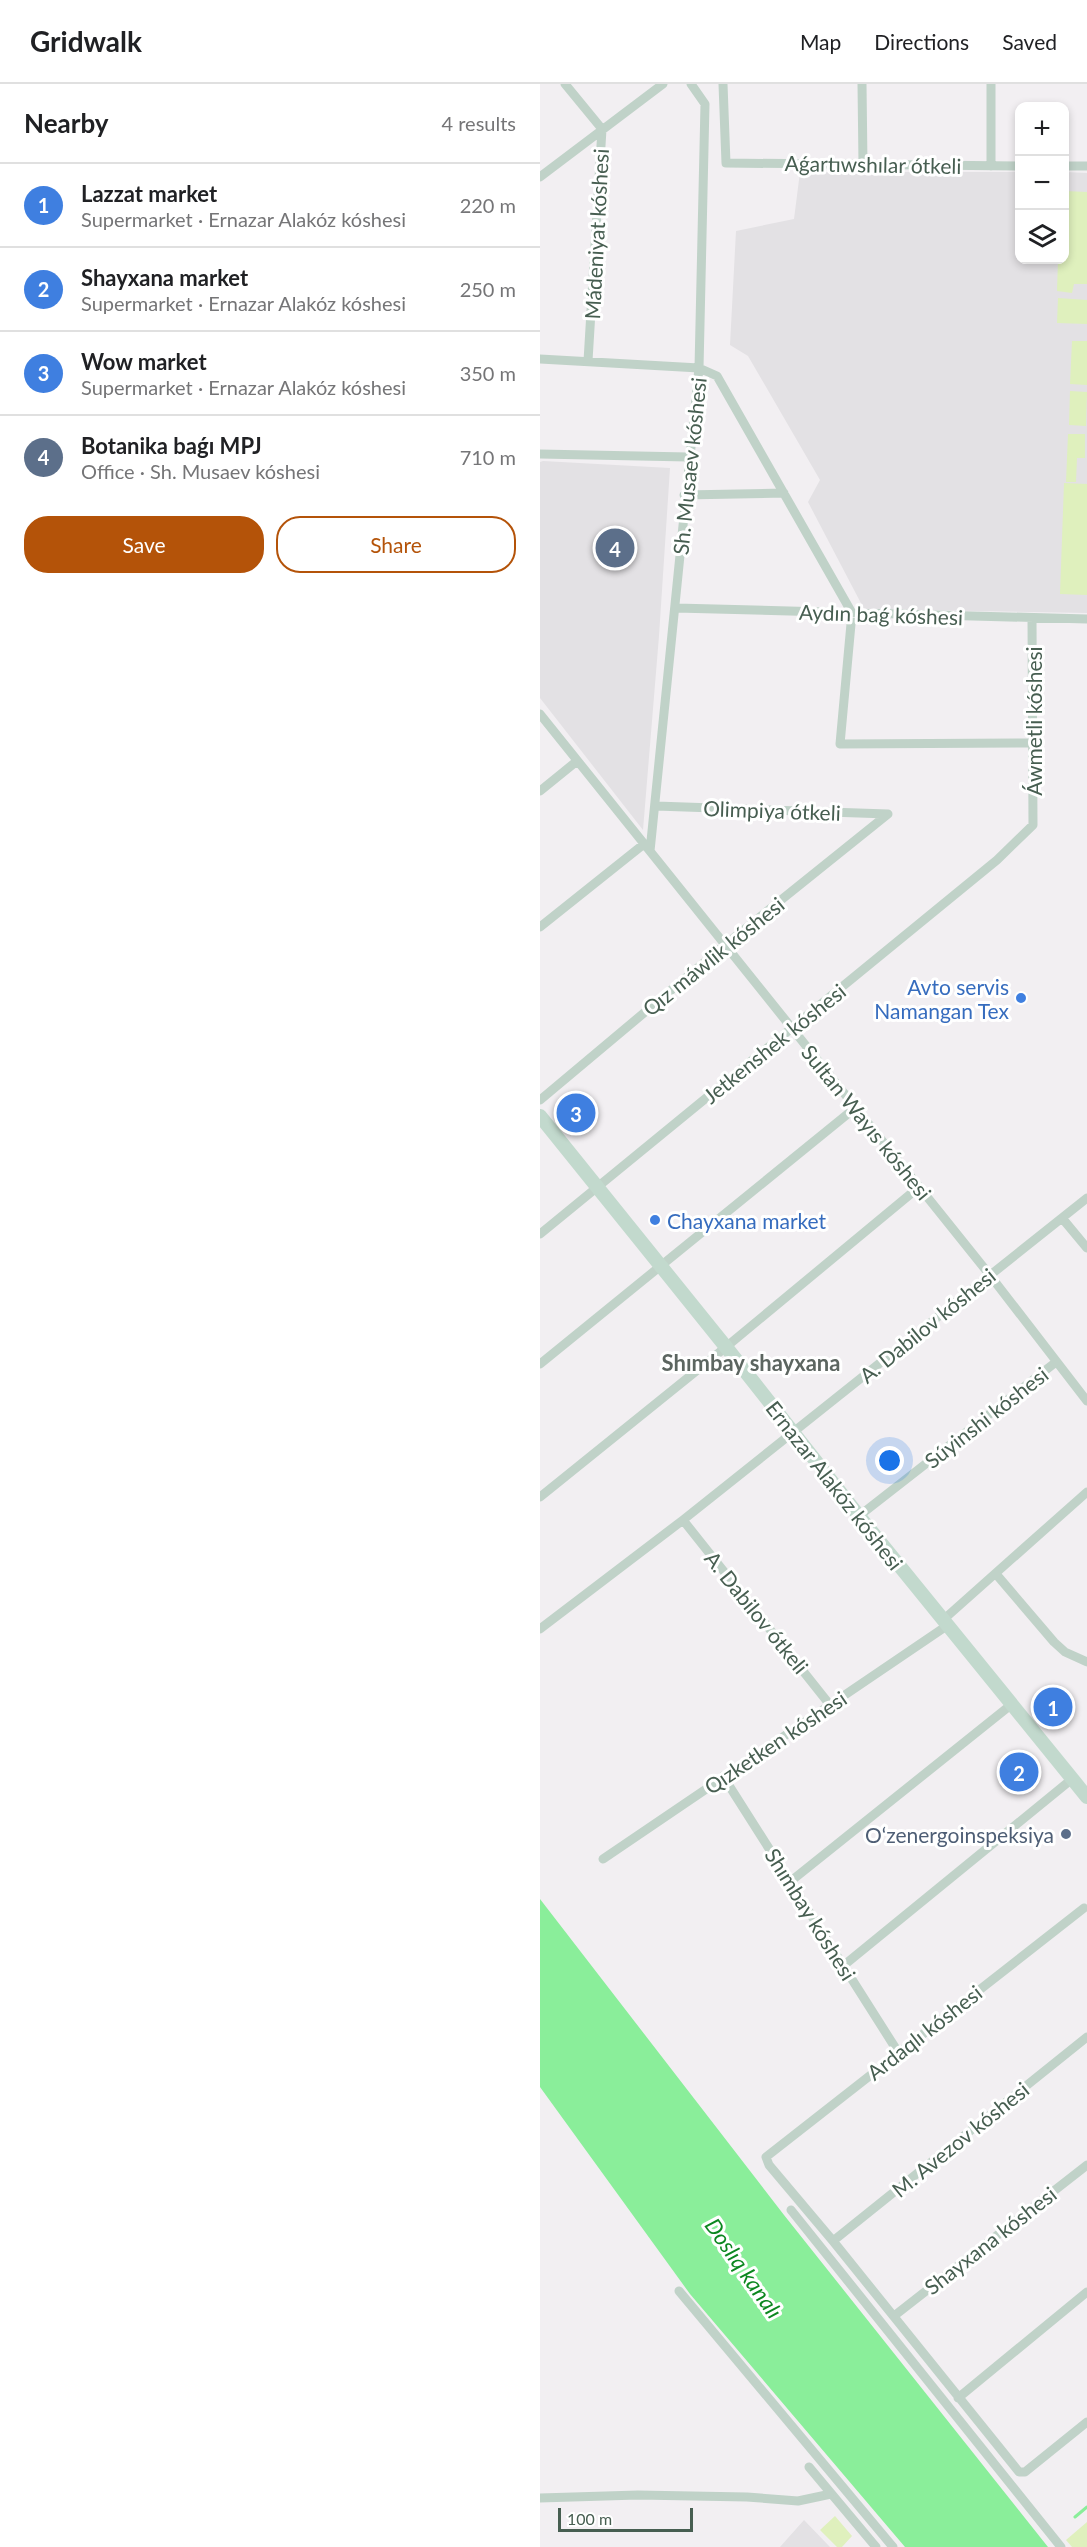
<!DOCTYPE html>
<html lang="en">
<head>
<meta charset="utf-8">
<style>
  body { margin:0; font-family:Lato,sans-serif; background:#f6f6f6; color:#202124 }
  .controls { position:absolute; right:18px; top:18px; display:grid; overflow:hidden; border-radius:12px; box-shadow:0 3px 9px #0003 }
  .controls button { width:54px; height:54px; display:grid; place-items:center; padding:0; border:0; border-bottom:2px solid #e0e0e0; background:#fff; color:#202124; font:30px sans-serif }
  .scale { position:absolute; left:18px; bottom:15px; width:135px; box-sizing:border-box; padding-left:6px; border:3px solid #475e51; border-top:0; font-size:16px; line-height:21px; white-space:nowrap; color:#475e51; -webkit-text-stroke:4px #fff; paint-order:stroke }
  .you { position:absolute; left:350px; top:1377px; width:21px; height:21px; margin:-15px; border:4px solid #fff; border-radius:50%; background:#1a73e8; box-shadow:0 0 0 9px #1a73e833 }
  .badge { display:grid; place-items:center; width:39px; height:39px; border-radius:50%; background:#b45309; color:#fff; font-size:20px; font-weight:700 }
  .pin { position:absolute; translate:-50% -50%; border:3px solid #fff; box-shadow:0 2px 6px #0006 }
  .list { margin:0; padding:0; list-style:none }
  h2 { display:flex; justify-content:space-between; align-items:center; height:78px; margin:0; padding:0 24px; font-size:26px }
  h2 small { font-size:20px; font-weight:400; color:#757577 }
  .list li { display:grid; grid-template-columns:39px 1fr auto; gap:18px; align-items:center; box-sizing:border-box; height:84px; padding:0 24px; border-top:2px solid #e0e0e0 }
  .list b { display:block; font-size:22px; white-space:nowrap }
  .list p { margin:0; font-size:20px; white-space:nowrap; color:#757577 }
  .list em { font-size:20px; font-style:normal; color:#757577 }
  .actions { display:flex; gap:12px; padding:18px 24px }
  .actions a { flex:1; padding:14px 0; border:2px solid #b45309; border-radius:24px; text-align:center; font-size:21px; color:#b45309 }
  .actions .main { background:#b45309; color:#fff }
  .icon { flex:none; width:33px; height:33px; fill:none; stroke:currentColor; stroke-width:2; stroke-linecap:round; stroke-linejoin:round }
  .map { position:relative; flex:none; width:547px; height:2463px; overflow:hidden }
  header { display:flex; align-items:center; gap:36px; box-sizing:border-box; height:84px; padding:0 30px; background:#fff; border-bottom:2px solid #e0e0e0 }
  header strong { font-size:28px }
  nav { display:flex; gap:33px; margin-inline-start:auto; font-size:21px }
  main { display:flex }
  aside { flex:1; background:#fff }
  .map>svg:first-child { display:block }
  .education { fill:#e3e1e4 }
  .green { fill:#dff0bd }
  .water { fill:#8aee9a }
  .lines { fill:none; stroke-linecap:round; stroke-linejoin:round }
  .stream { stroke:#8aee9a; stroke-width:3 }
  .street { stroke:#c0d2c8; stroke-width:9 }
  .secondary { stroke:#c2d9cd; stroke-width:14 }
  .shop-dot { fill:#3f7fe0; stroke:#fff; stroke-width:2 }
  .service-dot { fill:#5c6f8a; stroke:#fff; stroke-width:2 }
  .labels { text-anchor:middle; dominant-baseline:central; stroke-width:6; stroke-linejoin:round; paint-order:stroke }
  .street-label { font-size:21px; fill:#475e51; stroke:#fff }
  .shop-label { font-size:21px; fill:#366cbe; stroke:#fff; text-anchor:end }
  .service-label { font-size:21px; fill:#4e5e75; stroke:#fff; text-anchor:end }
  .neighbourhood-label { font-size:22px; font-weight:bold; fill:#5c6560; stroke:#fff }
  .water-label { font-size:22px; font-style:italic; fill:#0b871f; stroke:#fff }
</style>
</head>
<body>
<header>
<strong>Gridwalk</strong>
<nav><a>Map</a><a>Directions</a><a>Saved</a></nav>
</header>
<main>
<aside>
<h2>Nearby<small>4 results</small></h2>
<ul class="list">
<li><span class="badge" style="background:#3f7fe0">1</span><div><b>Lazzat market</b><p>Supermarket · Ernazar Alakóz kóshesi</p></div><em>220 m</em></li>
<li><span class="badge" style="background:#3f7fe0">2</span><div><b>Shayxana market</b><p>Supermarket · Ernazar Alakóz kóshesi</p></div><em>250 m</em></li>
<li><span class="badge" style="background:#3f7fe0">3</span><div><b>Wow market</b><p>Supermarket · Ernazar Alakóz kóshesi</p></div><em>350 m</em></li>
<li><span class="badge" style="background:#5c6f8a">4</span><div><b>Botanika baǵı MPJ</b><p>Office · Sh. Musaev kóshesi</p></div><em>710 m</em></li>
</ul>
<div class="actions"><a class="main">Save</a><a>Share</a></div>
</aside>
<div class="map">
<svg width="547" height="2463" viewBox="0 0 547 2463">
  <rect width="100%" height="100%" fill="#f2eff2"/>
  <path class="education" d="M260 88H479V176H524L525 88 547 89V529L324 525 268 418 280 396 208 272 190 261 196 147 254 135Z
    M3 377 130 384 119 552 103 746 0 614V378Z
    M264 2436 290 2463H240Z"/>
  <path class="green" d="M525 107 547 108V200H534L532 209 517 207 518 176H524Z
    M518 214 547 216V240L517 239Z
    M532 257H547V301L530 300Z
    M530 307 547 308 546 342 529 341Z
    M528 350H545V374H537L536 398H526Z
    M524 399 547 400V511L520 510Z
    M295 2432 312 2452 302 2463H297L280 2446Z
    M547 2438V2463H532L526 2456Z"/>
  <path class="water" d="M0 1815 244 2131 508 2463H365L150 2210 0 2003Z"/>
  <g class="lines">
    <path class="stream" d="M535 2433 547 2423"/>
    <path class="street" d="M25 0 62 45 48 277
      M183 0 186 79 479 82
      M322 0 323 80
      M451 82V0
      M524 82H547
      M0 93 123 0
      M0 275 159 284 177 292 312 529 300 660 494 659
      M0 370 148 373
      M144 411 244 409
      M136 524 547 535
      M0 630 449 1190 547 1317
      M0 707 37 677
      M116 722 348 730
      M110 767 159 284 165 20 151 0
      M0 843 104 760
      M0 1016 185 861 348 730
      M522 1134 547 1164
      M0 1150 457 776 493 741 492 534
      M0 1280 315 1024
      M0 1413 186 1263 379 1103
      M319 1432 516 1278
      M143 1436 290 1621
      M456 1490 514 1558 525 1568 547 1578
      M403 1536 547 1408
      M0 1545 143 1436 547 1114
      M183 1692 358 1968
      M63 1775 408 1541
      M251 1797 472 1620
      M544 1824 226 2073 229 2081 293 2157 479 2388H485L547 2338
      M303 1882 532 1695
      M251 2126 521 2463
      M293 2157 547 1953
      M139 2207 353 2463
      M354 2232 547 2081
      M418 2314 547 2208
      M269 2383 336 2463
      M0 2414 98 2411 207 2413 258 2417 291 2410"/>
    <path class="secondary" d="M0 1032 186 1263 319 1432 547 1713"/>
  </g>
  <g class="shop-dot">
    <circle cx="481" cy="914" r="6"/>
    <circle cx="115" cy="1136" r="6"/>
  </g>
  <circle class="service-dot" cx="526" cy="1750" r="6"/>
  <g class="labels">
    <g class="street-label">
      <text transform="translate(333 80) rotate(1)">Aǵartıwshılar ótkeli</text>
      <text transform="translate(56 150) rotate(-87)">Mádeniyat kóshesi</text>
      <text transform="translate(149 382) rotate(-84)">Sh. Musaev kóshesi</text>
      <text transform="translate(341 530) rotate(2)">Aydın baǵ kóshesi</text>
      <text transform="translate(493 637) rotate(-90)">Áwmetli kóshesi</text>
      <text transform="translate(232 726) rotate(2)">Olimpiya ótkeli</text>
      <text transform="translate(173 872) rotate(-39)">Qız máwlik kóshesi</text>
      <text transform="translate(234 959) rotate(-39)">Jetkenshek kóshesi</text>
      <text transform="translate(327 1038) rotate(51)">Sultan Wayıs kóshesi</text>
      <text transform="translate(387 1241) rotate(-39)">A. Dabilov kóshesi</text>
      <text transform="translate(446 1333) rotate(-38)">Súyinshi kóshesi</text>
      <text transform="translate(295 1401) rotate(52)">Ernazar Alakóz kóshesi</text>
      <text transform="translate(217 1528) rotate(51)">A. Dabilov ótkeli</text>
      <text transform="translate(235 1658) rotate(-34)">Qızketken kóshesi</text>
      <text transform="translate(271 1830) rotate(58)">Shımbay kóshesi</text>
      <text transform="translate(384 1948) rotate(-38)">Ardaqlı kóshesi</text>
      <text transform="translate(420 2055) rotate(-39)">M. Avezov kóshesi</text>
      <text transform="translate(450 2156) rotate(-38)">Shayxana kóshesi</text>
    </g>
    <g class="shop-label">
      <text x="469" y="902">Avto servis<tspan x="469" dy="24">Namangan Tex</tspan></text>
      <text x="127" y="1136" text-anchor="start">Chayxana market</text>
    </g>
    <g class="service-label">
      <text x="514" y="1750">O‘zenergoinspeksiya</text>
    </g>
    <g class="neighbourhood-label">
      <text x="211" y="1278">Shımbay shayxana</text>
    </g>
    <g class="water-label">
      <text transform="translate(204 2184) rotate(55)">Doslıq kanalı</text>
    </g>
  </g>
</svg>
<div class="controls">
<button>+</button>
<button>−</button>
<button><svg class="icon" aria-label="layers" viewBox="0 0 24 24"><path d="M12 4l9 5-9 5-9-5zM3 14l9 5 9-5"/></svg></button>
</div>
<div class="scale">100 m</div>
<div class="you"></div>
<div class="pin badge" style="left:513px;top:1623px;background:#3f7fe0">1</div>
<div class="pin badge" style="left:479px;top:1688px;background:#3f7fe0">2</div>
<div class="pin badge" style="left:36px;top:1029px;background:#3f7fe0">3</div>
<div class="pin badge" style="left:75px;top:464px;background:#5c6f8a">4</div>
</div>
</main>
</body>
</html>
